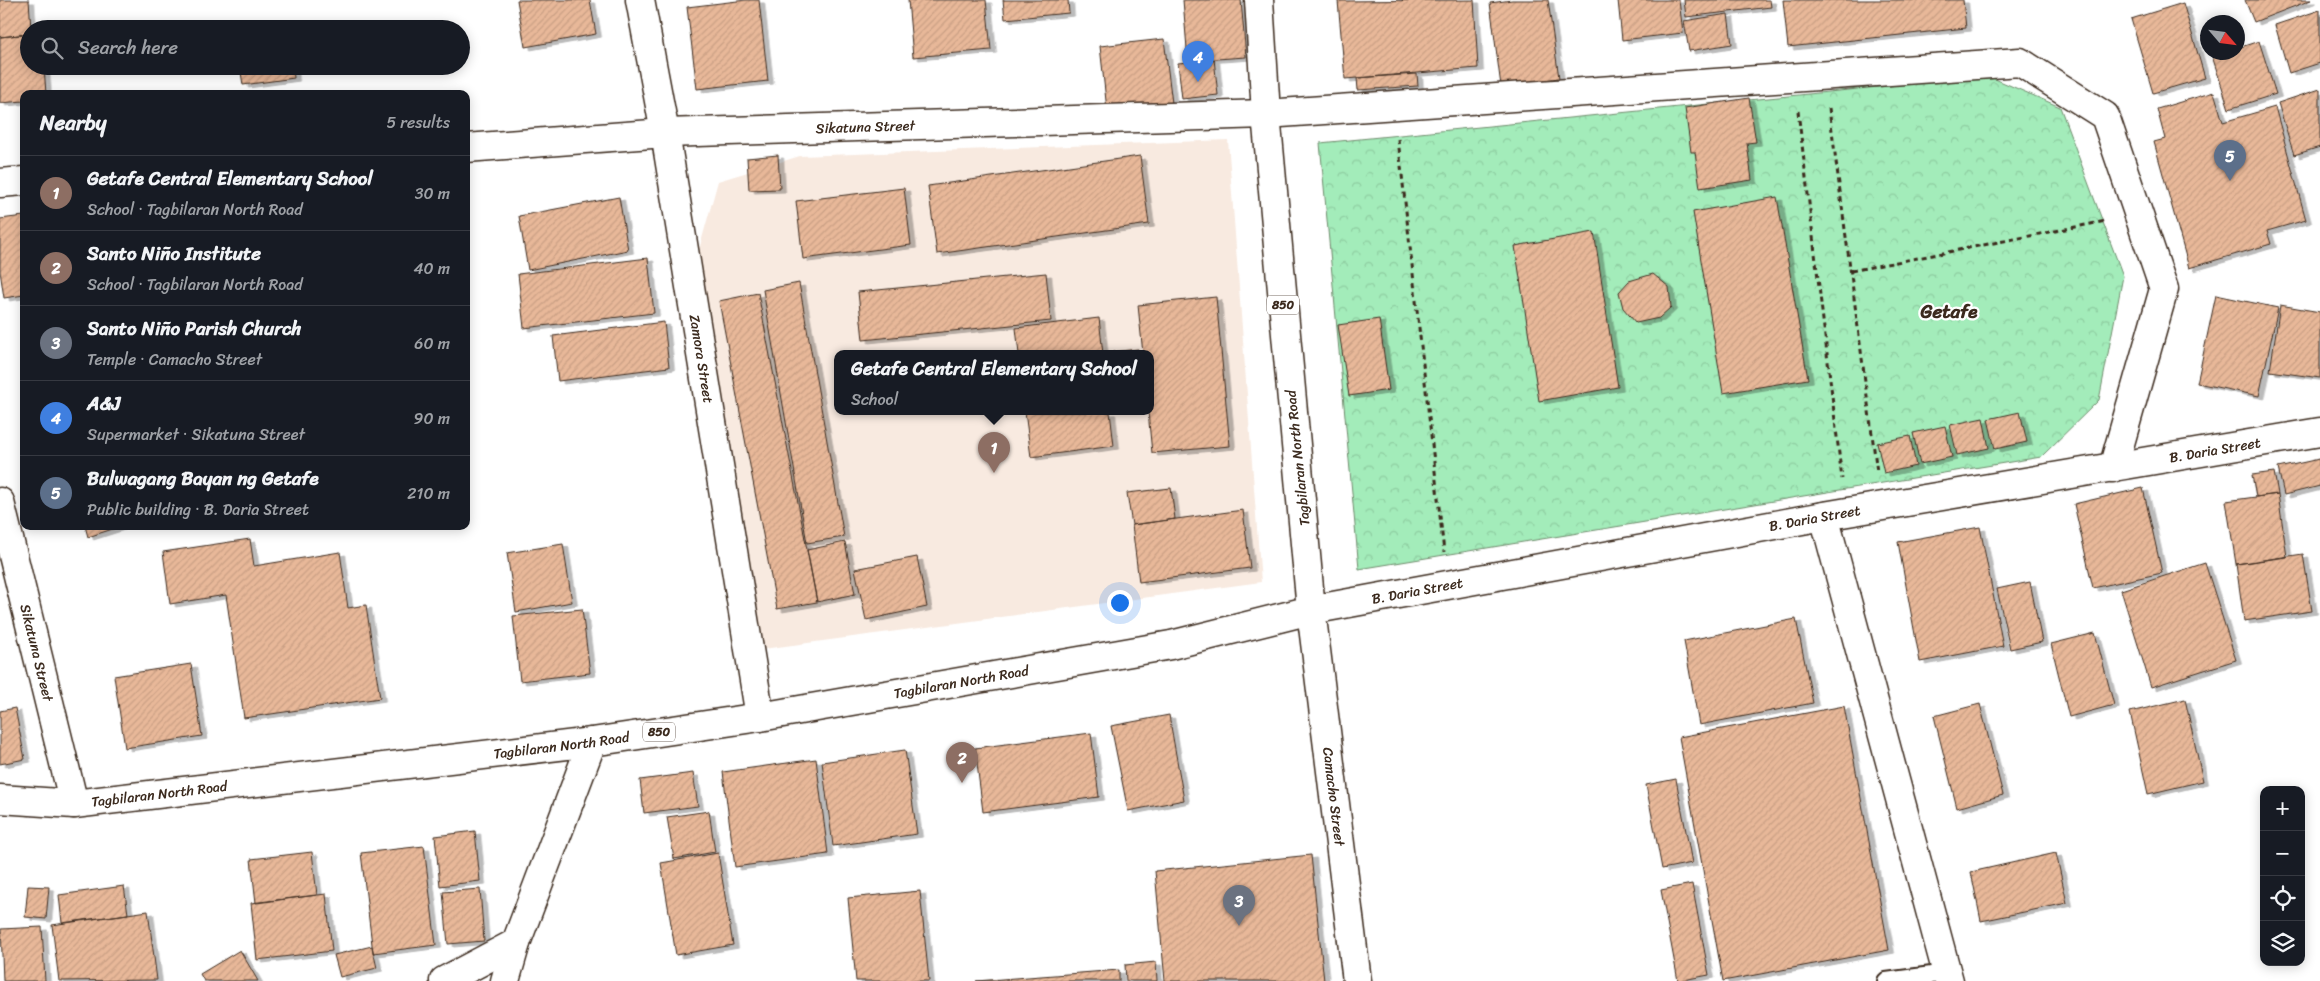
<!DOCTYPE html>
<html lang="en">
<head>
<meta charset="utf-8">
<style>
  body { margin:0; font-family:Sriracha,sans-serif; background:#242831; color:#f1f3f6 }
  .controls { position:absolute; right:15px; bottom:15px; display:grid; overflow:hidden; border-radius:10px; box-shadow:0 2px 12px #0003 }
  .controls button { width:45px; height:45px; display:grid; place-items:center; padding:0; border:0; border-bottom:1px solid #363941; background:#171b24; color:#f1f3f6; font:25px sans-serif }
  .compass { position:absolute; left:2200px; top:15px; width:45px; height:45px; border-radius:50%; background:#171b24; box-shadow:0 2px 12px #0003; rotate:118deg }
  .you { position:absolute; left:1119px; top:602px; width:18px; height:18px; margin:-12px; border:4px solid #fff; border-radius:50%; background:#1a73e8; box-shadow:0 0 0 8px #1a73e833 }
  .badge { display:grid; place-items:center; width:32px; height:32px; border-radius:50%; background:#2563eb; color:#fff; font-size:16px; font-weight:700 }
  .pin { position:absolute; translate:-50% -41px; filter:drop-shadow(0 1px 2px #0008) }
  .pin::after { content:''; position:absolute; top:26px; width:18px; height:15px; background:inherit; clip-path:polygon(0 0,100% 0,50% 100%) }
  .popup { position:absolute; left:834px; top:350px; width:320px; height:65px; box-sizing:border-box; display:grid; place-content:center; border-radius:10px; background:#171b24; filter:drop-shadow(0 1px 4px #0005); font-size:16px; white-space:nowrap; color:#9ea1a6 }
  .popup b { font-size:19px; color:#f1f3f6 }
  .popup::after { content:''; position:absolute; left:50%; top:100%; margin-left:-10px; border:10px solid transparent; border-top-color:#171b24 }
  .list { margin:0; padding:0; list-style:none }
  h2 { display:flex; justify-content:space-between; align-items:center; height:65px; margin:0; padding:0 20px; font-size:21px }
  h2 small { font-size:16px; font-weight:400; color:#9ea1a6 }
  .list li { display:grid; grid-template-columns:32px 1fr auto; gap:15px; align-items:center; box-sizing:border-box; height:75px; padding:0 20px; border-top:1px solid #363941 }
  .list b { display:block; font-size:19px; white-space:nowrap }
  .list p { margin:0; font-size:16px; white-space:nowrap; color:#9ea1a6 }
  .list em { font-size:16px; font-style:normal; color:#9ea1a6 }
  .icon { flex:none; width:28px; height:28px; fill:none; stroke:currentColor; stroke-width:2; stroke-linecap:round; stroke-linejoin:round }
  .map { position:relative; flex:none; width:2320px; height:981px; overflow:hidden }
  .search { position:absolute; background:#171b24; box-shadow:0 2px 12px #0003; left:20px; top:20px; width:450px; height:55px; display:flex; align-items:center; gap:12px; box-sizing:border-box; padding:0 18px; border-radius:28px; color:#9ea1a6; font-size:19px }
  .panel { position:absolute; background:#171b24; box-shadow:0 2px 12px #0003; left:20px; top:90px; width:450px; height:440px; border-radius:10px }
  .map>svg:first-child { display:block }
  .built { fill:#f8eae0; fill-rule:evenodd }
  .park { fill:url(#park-crowns); stroke:#6f8b6c }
  .building { fill:url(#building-hatch); stroke:#3b2a1e; filter:url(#shadow) }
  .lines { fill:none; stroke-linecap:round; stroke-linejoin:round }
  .service-casing { stroke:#3b2a1e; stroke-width:20 }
  .minor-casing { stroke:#3b2a1e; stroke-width:31 }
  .tertiary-casing { stroke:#3b2a1e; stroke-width:31 }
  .primary-casing { stroke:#3b2a1e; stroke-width:31 }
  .path { stroke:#3b2a1e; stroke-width:3; stroke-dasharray:5 4; stroke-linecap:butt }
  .service { stroke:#fff; stroke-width:16 }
  .minor { stroke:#fff; stroke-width:28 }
  .tertiary { stroke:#fff; stroke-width:28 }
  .primary { stroke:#fff; stroke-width:28 }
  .labels { text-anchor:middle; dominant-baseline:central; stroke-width:4.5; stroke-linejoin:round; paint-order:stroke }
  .shield { fill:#fff; stroke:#766a62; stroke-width:1 }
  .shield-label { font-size:12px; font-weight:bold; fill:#3b2a1e }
  .street-label { font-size:14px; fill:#3b2a1e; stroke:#fff }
  .district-label { font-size:19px; font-weight:bold; fill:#3b2a1e; stroke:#fff }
</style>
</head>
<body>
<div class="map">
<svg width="2320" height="981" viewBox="0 0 2320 981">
  <defs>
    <pattern id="park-crowns" width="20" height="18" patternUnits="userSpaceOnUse" patternTransform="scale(1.25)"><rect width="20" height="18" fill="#a3ecba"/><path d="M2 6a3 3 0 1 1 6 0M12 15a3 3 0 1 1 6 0" fill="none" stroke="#8dcb9f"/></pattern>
    <pattern id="building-hatch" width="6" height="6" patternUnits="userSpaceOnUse" patternTransform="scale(1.25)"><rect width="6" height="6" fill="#e8b899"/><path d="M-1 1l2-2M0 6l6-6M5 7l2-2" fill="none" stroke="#c89e83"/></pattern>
    <filter id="shadow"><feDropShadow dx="5.5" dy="3" stdDeviation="0" flood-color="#0004"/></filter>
  </defs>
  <rect width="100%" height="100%" fill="#fff"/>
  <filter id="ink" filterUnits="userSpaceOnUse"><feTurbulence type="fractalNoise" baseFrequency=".02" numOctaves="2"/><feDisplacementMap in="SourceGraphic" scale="10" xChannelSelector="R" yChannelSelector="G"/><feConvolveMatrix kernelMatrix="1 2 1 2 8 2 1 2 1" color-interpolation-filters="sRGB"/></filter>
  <g filter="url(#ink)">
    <path class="built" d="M1228 140 1261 582 763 649 698 253 718 181 800 156ZM838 354H1150V412H838Z"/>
    <path class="park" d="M1988 76 2060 107 2123 276 2099 400 2041 457 1359 569 1320 143Z"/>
    <path class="building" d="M0 0H29L31 29H29V34L0 37Z
      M517 0H590L596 34 525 47Z
      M746 0H759L768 81 697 89 687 7Z
      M908 0H986L991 50 913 57Z
      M1003 0H1068L1069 13 1005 19Z
      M1183 0H1241L1246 57 1188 61Z
      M1474 0 1478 68 1345 79 1338 1Z
      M1512 0H1548L1559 78 1501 86 1490 3Z
      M1618 0H1679L1683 33 1622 40Z
      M1684 0H1770L1771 7 1686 17Z
      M1783 0H1963L1966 28 1788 47Z
      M2245 0H2311L2254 22Z
      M2183 3 2205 78 2153 93 2131 19Z
      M2320 10V63L2289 73 2275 25Z
      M1728 14 1732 44 1689 51 1684 21Z
      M29 34V66H44L46 94H24V101L0 103V37Z
      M1164 39 1172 103 1107 110 1100 46Z
      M2259 41 2276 94 2229 109 2212 56 2224 52H2238V48Z
      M1214 59 1218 95 1182 99 1178 63Z
      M240 66H293L294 78 243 85Z
      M1417 74 1418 86 1358 90 1357 78Z
      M2320 89V147L2294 155 2278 103Z
      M2214 92 2223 122 2275 107 2306 220 2267 231 2271 244 2189 268 2154 142 2165 139 2157 109Z
      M1749 98 1756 142 1747 143 1752 180 1700 188 1695 152H1691L1685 108Z
      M778 155 780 189 749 190 747 158Z
      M1140 156 1149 224 937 254 928 186Z
      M904 188 911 245 803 259 796 201Z
      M619 197 628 250 528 270 519 216Z
      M1777 197 1808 379 1723 393 1693 212Z
      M24 216V295L4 298 0 271V219Z
      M1594 232 1618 387 1539 401 1515 246Z
      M648 258 654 313 524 328 518 274Z
      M1046 273 1051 321 863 340 858 292Z
      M1653 274 1669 287 1671 307 1659 318 1636 323 1623 308 1619 292 1629 281Z
      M799 283 844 537 807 543 763 290Z
      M758 293 817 602 777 609 719 301Z
      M2216 295 2278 308 2259 396 2197 383Z
      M1216 297 1230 446 1152 453 1148 412H1150V354H1143L1138 305Z
      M2280 305 2320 312V378L2270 371Z
      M1099 318 1103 354H1019L1016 328Z
      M1379 319 1389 390 1349 396 1338 325Z
      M664 322 669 367 558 381 553 336Z
      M1138 349V354H1112L1111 352Z
      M1025 412H1110L1114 446 1031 457Z
      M2020 412 2027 442 1995 449 1988 419Z
      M1983 418 1989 448 1957 455 1950 425Z
      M1945 426 1952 457 1920 464 1913 433Z
      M1910 436 1916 466 1884 473 1877 443Z
      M2319 459 2320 486 2284 495 2278 468Z
      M2274 472 2278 494 2256 497 2252 475Z
      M1171 488 1175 519 1132 525 1127 493Z
      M2143 488 2162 573 2093 588 2074 504Z
      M2278 494 2287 557 2236 564 2226 501Z
      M1243 510 1250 568 1139 582 1132 525Z
      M85 526H122L88 537Z
      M1980 527 2003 646 1920 662 1898 542Z
      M250 539 254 566 340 552 348 608 366 605 380 698 244 718 226 595 170 604 163 552Z
      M845 542 855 594 817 602 807 550Z
      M563 544 572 602 516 612 507 553Z
      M2303 554 2312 611 2244 621 2236 564Z
      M917 557 927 607 866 620 855 569Z
      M2205 563 2236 660 2151 687 2121 590Z
      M2030 582 2042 642 2010 649 1997 589Z
      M582 609 590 673 520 681 513 616Z
      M1796 619 1813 703 1699 725 1684 641Z
      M2095 633 2114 705 2069 717 2051 644Z
      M191 664 202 736 125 748 114 676Z
      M2185 699 2203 781 2148 794 2130 712Z
      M1980 704 2003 795 1957 808 1934 716Z
      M1844 706 1889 950 1723 981 1679 737Z
      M15 708 25 759 0 764V711Z
      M1169 715 1184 800 1128 811 1111 726Z
      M1091 733 1099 797 983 812 975 748Z
      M905 750 917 834 833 846 822 762Z
      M816 759 828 854 735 867 723 772Z
      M693 773 698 806 644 813 640 780Z
      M1676 779 1692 863 1662 869 1646 785Z
      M709 811 715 852 674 859 667 817Z
      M475 831 480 881 440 886 435 836Z
      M424 846 436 945 373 953 361 853Z
      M312 852 317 895 256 903 251 859Z
      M718 853 733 945 676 955 661 863Z
      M2056 853 2067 903 1981 921 1971 872Z
      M1311 855 1324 981H1165L1155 871Z
      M1692 884 1709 975 1678 981 1661 890Z
      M28 886 49 887 46 919 25 917Z
      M124 886 128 914 62 923 59 895Z
      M480 889 484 941 448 944 443 892Z
      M920 891 929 981H856L848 898Z
      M326 894 332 951 257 960 251 903Z
      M148 911 157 980 59 981 52 925Z
      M42 927 45 981H3L1 929Z
      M372 946 377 968 340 977 334 955Z
      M240 950 258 981H204L200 974Z
      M1156 962 1157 981H1126L1125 965Z
      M1119 970V981H976Z"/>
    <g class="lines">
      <g class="service-casing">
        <path id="service" d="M1886 981 1947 973"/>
      </g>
      <g class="minor-casing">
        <g id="minor">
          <path id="s1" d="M640 0 665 133 760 717"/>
          <path id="s2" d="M466 148 665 133 1266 114 2020 62 2105 116 2164 289 2113 468"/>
          <path d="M0 183 24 181"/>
          <path id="s3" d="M0 502 74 804"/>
          <path d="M1824 516 1949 981"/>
          <path id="s4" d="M1311 610 1824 516 2320 432"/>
          <path d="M444 981 516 943"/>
          <path d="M505 981 516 943 592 742"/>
        </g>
      </g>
      <g class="tertiary-casing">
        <g id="tertiary">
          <path id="s5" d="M1311 610 1357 981"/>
        </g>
      </g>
      <g class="primary-casing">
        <g id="primary">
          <path id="s6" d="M0 799 74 804 592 742 760 717 1171 645 1311 610 1266 114 1259 0"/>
        </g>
      </g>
      <path class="path" d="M1829 108 1877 472
        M1798 111 1842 479
        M1398 139 1444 552
        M1851 271 2106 221"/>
      <use href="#service" class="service"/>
      <use href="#minor" class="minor"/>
      <use href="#tertiary" class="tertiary"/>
      <use href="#primary" class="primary"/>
    </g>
  </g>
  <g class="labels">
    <g class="shield">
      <rect x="1267" y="295.5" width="32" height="19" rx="4"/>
      <rect x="643" y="722.5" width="32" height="19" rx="4"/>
    </g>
    <g class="shield-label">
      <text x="1283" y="305">850</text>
      <text x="659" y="732">850</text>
    </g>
    <g class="street-label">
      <text stroke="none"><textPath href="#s2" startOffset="400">Sikatuna Street</textPath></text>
      <text stroke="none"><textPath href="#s1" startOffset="364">Zamora Street</textPath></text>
      <text stroke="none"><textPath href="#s4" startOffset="918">B. Daria Street</textPath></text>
      <text transform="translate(1298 458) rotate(-96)">Tagbilaran North Road</text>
      <text stroke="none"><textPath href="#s4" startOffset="512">B. Daria Street</textPath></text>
      <text stroke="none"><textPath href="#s4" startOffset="108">B. Daria Street</textPath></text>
      <text stroke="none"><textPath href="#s3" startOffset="155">Sikatuna Street</textPath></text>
      <text stroke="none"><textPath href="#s6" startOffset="970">Tagbilaran North Road</textPath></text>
      <text stroke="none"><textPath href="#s6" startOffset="565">Tagbilaran North Road</textPath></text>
      <text stroke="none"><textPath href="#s6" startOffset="160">Tagbilaran North Road</textPath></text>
      <text stroke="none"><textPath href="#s5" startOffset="188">Camacho Street</textPath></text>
    </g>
    <g class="district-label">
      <text x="1949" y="311">Getafe</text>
    </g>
  </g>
</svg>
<div class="controls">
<button>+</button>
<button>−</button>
<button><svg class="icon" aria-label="locate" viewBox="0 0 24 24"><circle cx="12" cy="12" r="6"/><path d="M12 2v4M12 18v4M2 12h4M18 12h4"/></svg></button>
<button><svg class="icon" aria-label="layers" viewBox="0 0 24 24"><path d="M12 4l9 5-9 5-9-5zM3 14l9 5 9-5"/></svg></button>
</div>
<svg class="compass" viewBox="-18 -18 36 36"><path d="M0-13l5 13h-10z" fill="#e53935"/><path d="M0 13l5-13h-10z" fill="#9ea1a6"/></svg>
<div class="you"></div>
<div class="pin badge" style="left:994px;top:473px;background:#8d6e63">1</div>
<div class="popup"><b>Getafe Central Elementary School</b>School</div>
<div class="pin badge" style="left:962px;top:783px;background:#8d6e63">2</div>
<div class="pin badge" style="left:1239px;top:926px;background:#6b7280">3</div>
<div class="pin badge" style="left:1198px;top:82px;background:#3f7fe0">4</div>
<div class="pin badge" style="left:2230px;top:181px;background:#5c6f8a">5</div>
<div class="search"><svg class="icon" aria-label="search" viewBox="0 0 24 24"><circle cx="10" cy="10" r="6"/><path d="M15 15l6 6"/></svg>Search here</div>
<section class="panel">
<h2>Nearby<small>5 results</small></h2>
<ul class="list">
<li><span class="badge" style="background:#8d6e63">1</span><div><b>Getafe Central Elementary School</b><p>School · Tagbilaran North Road</p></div><em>30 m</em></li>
<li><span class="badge" style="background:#8d6e63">2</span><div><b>Santo Niño Institute</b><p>School · Tagbilaran North Road</p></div><em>40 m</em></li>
<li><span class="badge" style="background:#6b7280">3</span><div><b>Santo Niño Parish Church</b><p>Temple · Camacho Street</p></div><em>60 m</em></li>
<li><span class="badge" style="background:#3f7fe0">4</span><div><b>A&amp;J</b><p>Supermarket · Sikatuna Street</p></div><em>90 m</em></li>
<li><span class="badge" style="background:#5c6f8a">5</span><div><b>Bulwagang Bayan ng Getafe</b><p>Public building · B. Daria Street</p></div><em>210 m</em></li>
</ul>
</section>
</div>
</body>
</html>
